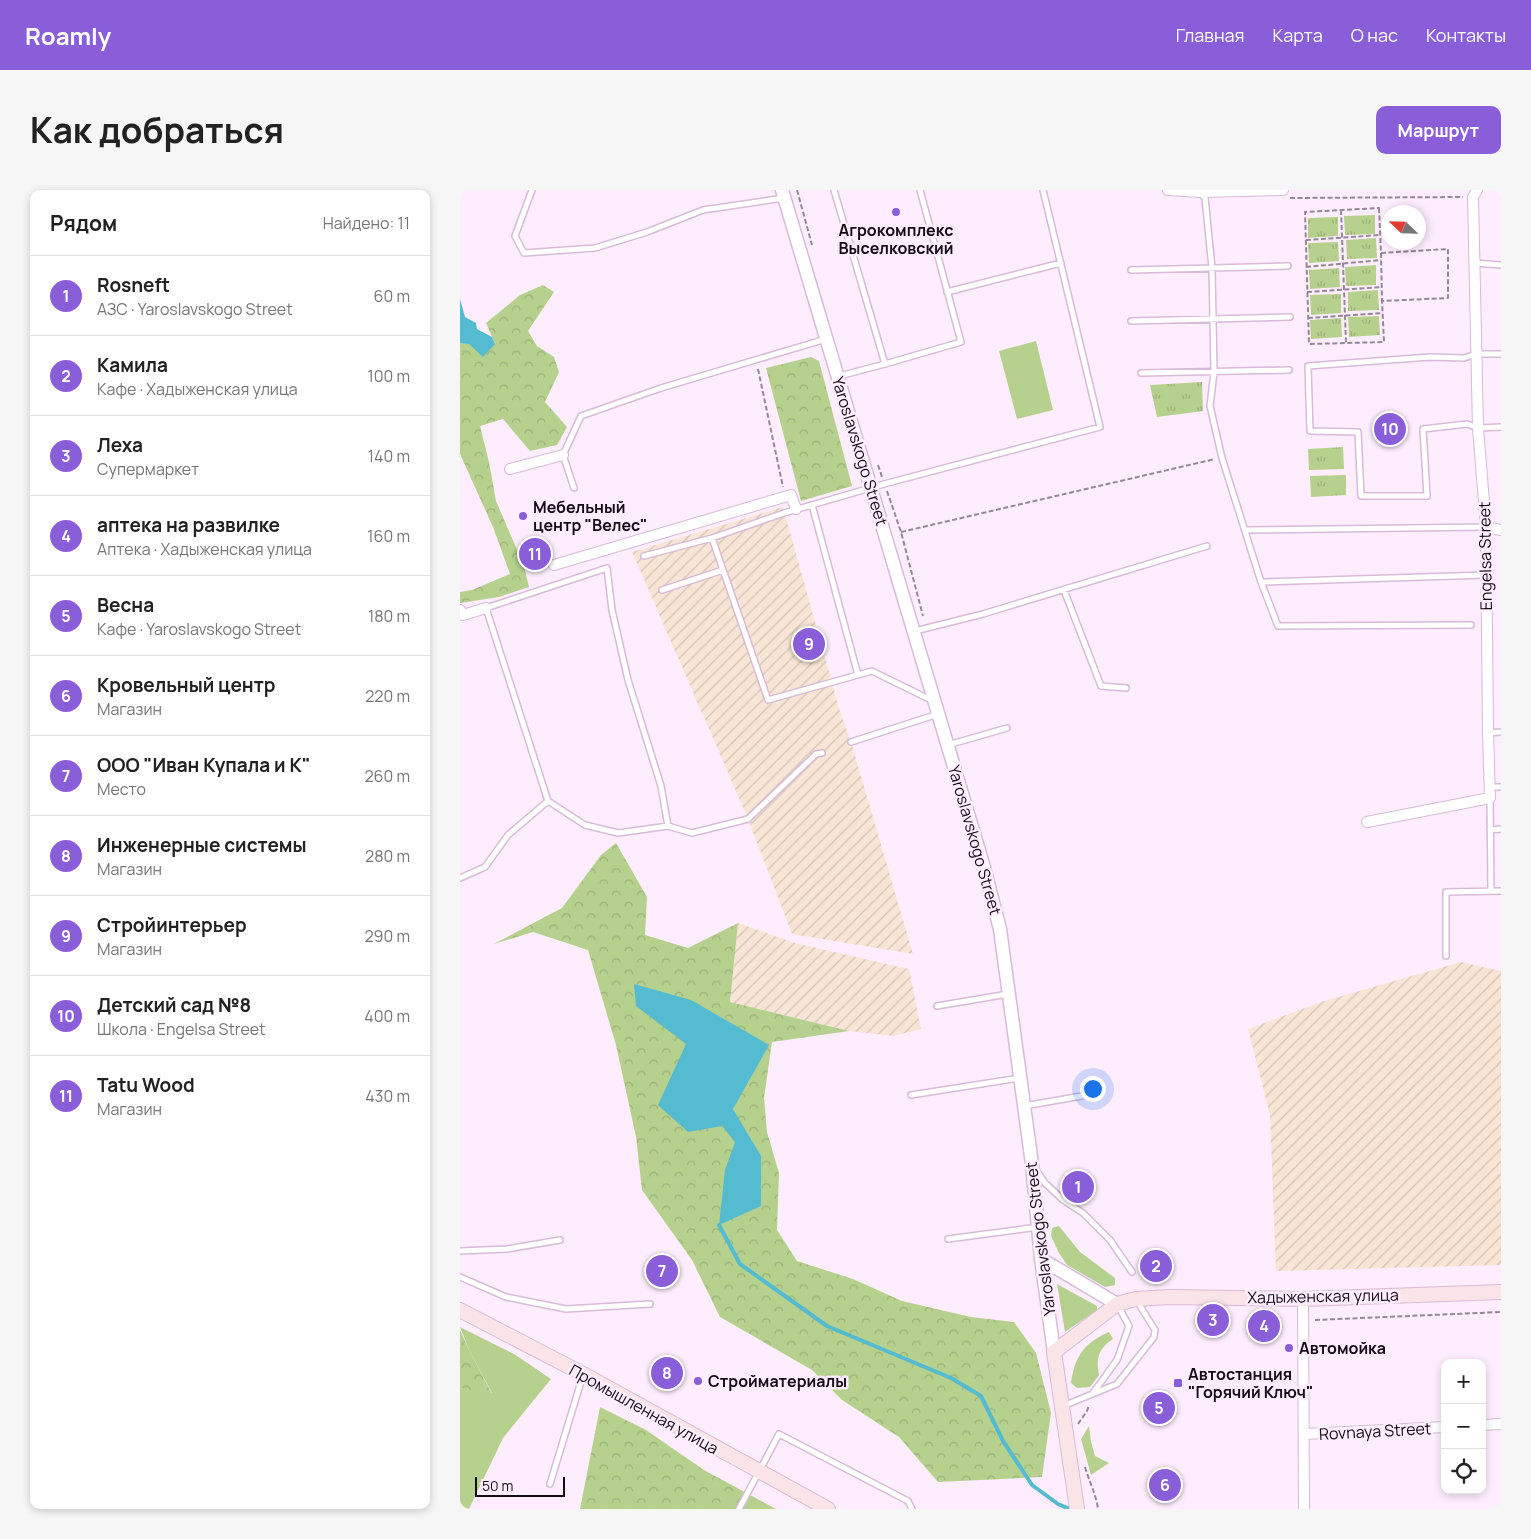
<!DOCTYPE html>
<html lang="ru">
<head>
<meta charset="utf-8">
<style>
  body { margin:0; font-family:Manrope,sans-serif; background:#f6f6f6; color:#222 }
  .controls { position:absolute; right:15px; bottom:15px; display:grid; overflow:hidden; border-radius:10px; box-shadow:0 2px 8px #0003 }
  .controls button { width:45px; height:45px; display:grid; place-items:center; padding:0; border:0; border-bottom:1px solid #e0e0e0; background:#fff; color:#222; font:25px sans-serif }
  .compass { position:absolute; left:921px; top:15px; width:45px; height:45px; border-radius:50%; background:#fff; box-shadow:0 2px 8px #0003; rotate:293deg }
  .scale { position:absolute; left:15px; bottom:12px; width:90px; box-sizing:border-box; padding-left:5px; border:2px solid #140b15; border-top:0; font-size:14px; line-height:18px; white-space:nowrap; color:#140b15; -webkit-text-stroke:4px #feedfe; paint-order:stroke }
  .you { position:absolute; left:632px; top:898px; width:18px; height:18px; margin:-12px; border:4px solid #fff; border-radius:50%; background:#1a73e8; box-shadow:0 0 0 8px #1a73e833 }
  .badge { display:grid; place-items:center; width:32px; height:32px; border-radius:50%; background:#895ed8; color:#fff; font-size:16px; font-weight:700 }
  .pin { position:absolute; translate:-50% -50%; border:2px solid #fff; box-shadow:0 1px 5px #0006 }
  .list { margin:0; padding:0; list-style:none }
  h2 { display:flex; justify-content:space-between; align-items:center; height:65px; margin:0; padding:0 20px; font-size:21px }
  h2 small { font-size:16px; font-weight:400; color:#767676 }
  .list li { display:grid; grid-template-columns:32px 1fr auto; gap:15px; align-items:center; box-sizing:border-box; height:80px; padding:0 20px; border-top:1px solid #e0e0e0 }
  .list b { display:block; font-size:19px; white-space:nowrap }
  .list p { margin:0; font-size:16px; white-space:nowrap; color:#767676 }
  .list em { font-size:16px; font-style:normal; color:#767676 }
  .icon { flex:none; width:28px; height:28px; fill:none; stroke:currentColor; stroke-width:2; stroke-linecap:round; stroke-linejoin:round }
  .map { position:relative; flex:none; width:1041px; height:1319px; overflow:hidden; border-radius:10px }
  header { display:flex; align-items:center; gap:30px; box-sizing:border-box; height:70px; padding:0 25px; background:#895ed8; color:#fff }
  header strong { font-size:24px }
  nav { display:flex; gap:28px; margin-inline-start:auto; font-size:18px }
  .intro { display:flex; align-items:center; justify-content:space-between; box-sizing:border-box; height:120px; padding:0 30px }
  h1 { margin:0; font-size:35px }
  .button { padding:12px 22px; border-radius:10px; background:#895ed8; color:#fff; font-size:18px; font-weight:700 }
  main { display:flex; gap:30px; padding:0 30px }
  aside { flex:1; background:#fff; border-radius:10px; box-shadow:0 2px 8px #0003 }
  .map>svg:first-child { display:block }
  .industrial { fill:url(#industrial-furrows) }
  .grass { fill:#b6d08e }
  .forest { fill:url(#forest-crowns) }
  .park { fill:url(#park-tufts) }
  .water { fill:#54bbd1 }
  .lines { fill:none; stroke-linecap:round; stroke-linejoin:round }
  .stream { stroke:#54bbd1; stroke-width:4 }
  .service-casing { stroke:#d7bbd8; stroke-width:8 }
  .minor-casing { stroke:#d7bbd8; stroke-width:12 }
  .tertiary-casing { stroke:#d7bbd8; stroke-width:15 }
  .secondary-casing { stroke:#d7bbd8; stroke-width:16 }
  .path { stroke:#958896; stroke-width:2; stroke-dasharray:5 2.5; stroke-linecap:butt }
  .service { stroke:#fff; stroke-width:5 }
  .minor { stroke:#fff; stroke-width:10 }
  .tertiary { stroke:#fff; stroke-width:12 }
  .secondary { stroke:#fbe4e8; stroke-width:14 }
  .poi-dot { fill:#895ed8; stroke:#feedfe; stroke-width:2 }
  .labels { text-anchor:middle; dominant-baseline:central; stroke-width:5; stroke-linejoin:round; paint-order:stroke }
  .poi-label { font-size:16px; font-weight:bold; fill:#140b15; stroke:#feedfe; text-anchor:start }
  .street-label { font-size:16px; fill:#140b15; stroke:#feedfe }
</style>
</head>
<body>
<header>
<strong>Roamly</strong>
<nav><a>Главная</a><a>Карта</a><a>О нас</a><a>Контакты</a></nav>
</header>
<div class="intro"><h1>Как добраться</h1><a class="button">Маршрут</a></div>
<main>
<aside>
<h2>Рядом<small>Найдено: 11</small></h2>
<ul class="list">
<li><span class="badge">1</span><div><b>Rosneft</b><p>АЗС · Yaroslavskogo Street</p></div><em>60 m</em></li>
<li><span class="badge">2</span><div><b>Камила</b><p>Кафе · Хадыженская улица</p></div><em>100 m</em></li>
<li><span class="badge">3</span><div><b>Леха</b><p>Супермаркет</p></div><em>140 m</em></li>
<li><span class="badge">4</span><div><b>аптека на развилке</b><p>Аптека · Хадыженская улица</p></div><em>160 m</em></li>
<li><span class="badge">5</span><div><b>Весна</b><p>Кафе · Yaroslavskogo Street</p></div><em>180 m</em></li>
<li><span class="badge">6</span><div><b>Кровельный центр</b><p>Магазин</p></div><em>220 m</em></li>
<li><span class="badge">7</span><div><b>ООО &quot;Иван Купала и К&quot;</b><p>Место</p></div><em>260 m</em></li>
<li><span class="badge">8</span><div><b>Инженерные системы</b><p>Магазин</p></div><em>280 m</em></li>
<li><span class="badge">9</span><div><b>Стройинтерьер</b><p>Магазин</p></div><em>290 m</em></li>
<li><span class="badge">10</span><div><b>Детский сад №8</b><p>Школа · Engelsa Street</p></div><em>400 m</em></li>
<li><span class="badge">11</span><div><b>Tatu Wood</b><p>Магазин</p></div><em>430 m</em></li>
</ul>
</aside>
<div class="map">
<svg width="1041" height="1319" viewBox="0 0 1041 1319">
  <defs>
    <pattern id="industrial-furrows" width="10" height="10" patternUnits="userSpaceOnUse" patternTransform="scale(1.25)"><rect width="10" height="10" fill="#f8e5d5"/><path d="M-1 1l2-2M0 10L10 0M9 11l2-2" fill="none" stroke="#d4c3b6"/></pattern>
    <pattern id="forest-crowns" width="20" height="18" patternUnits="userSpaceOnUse" patternTransform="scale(1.25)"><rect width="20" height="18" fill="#b6d08e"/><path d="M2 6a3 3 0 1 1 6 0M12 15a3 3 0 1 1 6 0" fill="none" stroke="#9cb17a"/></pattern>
    <pattern id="park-tufts" width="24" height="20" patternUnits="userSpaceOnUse" patternTransform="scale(1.25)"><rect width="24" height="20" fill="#b6d08e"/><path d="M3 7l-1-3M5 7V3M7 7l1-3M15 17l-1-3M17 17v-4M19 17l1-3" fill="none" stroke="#9cb17a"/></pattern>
  </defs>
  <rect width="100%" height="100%" fill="#feedfe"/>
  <path class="industrial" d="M323 317 381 525 391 552 453 764 332 744 286 624 172 362Z
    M278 733 335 753 449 779 461 839 433 846 389 841 270 812Z
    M1001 772 1041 781V1075L816 1081 810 925 788 839 864 811Z"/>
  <path class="grass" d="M576 151 593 220 557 229 539 161Z
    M599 1036 620 1062 655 1088V1095L645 1097 607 1075 599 1063 591 1046 592 1038Z
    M597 1094 637 1116V1120L605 1142Z
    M0 1137 54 1164 91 1189 43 1248 9 1319H0V1198L32 1203 9 1160Z
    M649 1142 653 1149C638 1159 636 1168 639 1185L630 1197 617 1198 611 1193C615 1166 624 1153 649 1142Z
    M629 1236 631 1252 635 1266 649 1273 631 1285 621 1249Z"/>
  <path class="forest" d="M83 95 94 102 68 141 77 156 94 167 99 182 85 212 107 237 97 255 70 261 43 229 20 236 29 272 36 311 64 376 69 397 39 407 0 413V402L12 400 50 384 33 337 0 264V153L35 154 26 133 60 105Z
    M351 167 359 171 392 296 341 311 306 178Z
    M156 653 187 707 185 745 228 758 278 733 270 812 389 841 312 852 304 908 307 942 319 983 317 1040 337 1071 393 1089 442 1111 511 1127 554 1132 576 1163 591 1223 582 1287 478 1292 439 1247 382 1210 352 1180 260 1127 232 1070 182 1000 176 947 156 855 128 760 73 742 34 754 102 718 141 665Z
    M0 1140 9 1160 32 1204 0 1198Z
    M140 1217 186 1240 244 1280 316 1319H120Z"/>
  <path class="park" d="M915 25V44L885 45 884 26Z
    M878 27V46L848 48V28Z
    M916 48 917 68 887 69 886 50Z
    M878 52 879 71 849 73 848 53Z
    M916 75V95L886 96 885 77Z
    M879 78 880 97 850 99 849 80Z
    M918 100 919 120 888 121V102Z
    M881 104V123L851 125 850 105Z
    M919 126 920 145 889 147 888 127Z
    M881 128 882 147 851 149 850 130Z
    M742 192 743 221 697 227 690 195Z
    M883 257 884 279 849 280 848 259Z
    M886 285V305L851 307 850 286Z"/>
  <path class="water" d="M0 109 5 127 16 133 17 139 32 147 35 154 23 167 9 154 0 153Z
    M174 794 231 810 309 855 273 919 301 966V1016L259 1035 265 980 275 952 262 936 228 942 198 915 226 854 176 816Z"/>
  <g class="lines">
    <path class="stream" d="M259 1035 280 1074 367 1136 491 1188 521 1206 543 1251 572 1295 598 1314 610 1319"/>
    <g class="service-casing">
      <path id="service" d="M72 0 55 46 64 63 135 58 187 42 243 20 324 8
        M374 0 425 174 379 186
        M740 3 745 8 752 78 754 182 750 216 762 268 801 392 818 436 1011 435
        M1014 73 1041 75
        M671 80 828 76
        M487 102 601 73
        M671 131 830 127
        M1041 164H1016L1004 168 970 167 848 176 850 241 898 242 901 306H967L963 239 1007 234 1018 238 1041 237
        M425 174 501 152 460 0
        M681 183 829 180
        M114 298 103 265 121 226 201 198 366 149
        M352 315 398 485
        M785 340 1026 337
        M252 348 308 510 412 481 473 511
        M184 366 252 348 324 323 424 294 640 237 583 0
        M801 392 1026 385
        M202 400 263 380
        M604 400 641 496 666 498
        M455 441 523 424 747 356
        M1028 543 1041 542
        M391 552 478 524
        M488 555 547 538
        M1030 597H1041
        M1030 608 1031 701
        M88 611 26 418 147 378 152 420 168 490 201 596 208 636
        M1030 640 1041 639
        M0 688 25 677 48 645 88 611 125 635 158 643 208 636 232 643 288 629 356 564 362 563
        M986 766V702L1041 701
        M477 816 548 804
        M451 905 560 888
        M564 916 633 904
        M576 980 585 993 603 1010 623 1023 650 1050 672 1082
        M488 1049 578 1037
        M0 1061 47 1059 100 1050
        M0 1087 46 1107 106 1119 190 1114
        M633 1203 657 1170 669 1136 657 1114
        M603 1216 657 1194 694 1147 695 1140 677 1111
        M90 1294 123 1185
        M279 1319 319 1244 448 1311 452 1319"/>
    </g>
    <g class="minor-casing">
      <path id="minor" d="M708 0 740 2 823 0
        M50 279 103 265
        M1026 337 1041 340
        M94 375 331 305 336 319
        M0 420 3 425 26 418
        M907 632 1030 608 1028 543 1026 337 1018 238 1013 7 1017 0
        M843 1109 844 1319
        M1022 1235 1041 1234
        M845 1244 985 1237"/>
    </g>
    <g class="tertiary-casing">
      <path id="tertiary" d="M322 0 523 674 540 739 572 974 581 1069 594 1162
        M581 1069 657 1114"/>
    </g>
    <g class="secondary-casing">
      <path id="secondary" d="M0 1120 123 1184 368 1319
        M617 1319 594 1162 657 1114 676 1109 710 1107 843 1109 1041 1102"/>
    </g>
    <path class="path" d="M337 0 352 55
      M830 8 1003 7
      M919 18 921 63 988 59V108L922 111 924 152 849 154 845 22Z
      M881 20 886 153
      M846 50 920 45
      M921 63 922 111
      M846 77 921 70
      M847 102 922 97
      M848 128 923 123
      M298 179 323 297
      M418 275 422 287
      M427 301 441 342 463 426
      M441 342 755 269
      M855 1130 1041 1122
      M618 1234 627 1221 629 1215
      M625 1277C629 1291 636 1304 638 1319"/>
    <use href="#service" class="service"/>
    <use href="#minor" class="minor"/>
    <use href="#tertiary" class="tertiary"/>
    <use href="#secondary" class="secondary"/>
  </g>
  <g class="poi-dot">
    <circle cx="436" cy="22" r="5"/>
    <circle cx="63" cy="326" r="5"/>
    <circle cx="829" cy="1158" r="5"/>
    <circle cx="238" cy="1191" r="5"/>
    <rect x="713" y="1188" width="10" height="10" rx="2.5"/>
  </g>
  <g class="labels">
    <g class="poi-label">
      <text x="436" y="40" text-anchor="middle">Агрокомплекс<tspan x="436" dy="18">Выселковский</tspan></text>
      <text x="73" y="317">Мебельный<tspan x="73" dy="18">центр "Велес"</tspan></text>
      <text x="839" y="1158">Автомойка</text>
      <text x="728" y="1184">Автостанция<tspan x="728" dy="18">"Горячий Ключ"</tspan></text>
      <text x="248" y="1191">Стройматериалы</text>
    </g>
    <g class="street-label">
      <text transform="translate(400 261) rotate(73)">Yaroslavskogo Street</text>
      <text transform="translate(1025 366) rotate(-91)">Engelsa Street</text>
      <text transform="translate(515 650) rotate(74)">Yaroslavskogo Street</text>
      <text transform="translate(580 1049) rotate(-97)">Yaroslavskogo Street</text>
      <text transform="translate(863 1106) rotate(-1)">Хадыженская улица</text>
      <text transform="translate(184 1219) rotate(29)">Промышленная улица</text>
      <text transform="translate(915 1241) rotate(-3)">Rovnaya Street</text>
    </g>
  </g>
</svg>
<div class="controls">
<button>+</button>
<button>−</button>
<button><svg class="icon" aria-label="locate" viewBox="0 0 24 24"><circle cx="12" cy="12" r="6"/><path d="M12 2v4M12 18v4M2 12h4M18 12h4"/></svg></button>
</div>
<svg class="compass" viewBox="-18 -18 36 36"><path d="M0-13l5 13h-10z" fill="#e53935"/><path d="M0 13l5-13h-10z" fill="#767676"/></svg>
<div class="scale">50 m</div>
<div class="you"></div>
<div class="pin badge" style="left:618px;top:997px">1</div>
<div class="pin badge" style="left:696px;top:1076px">2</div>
<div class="pin badge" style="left:753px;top:1130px">3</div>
<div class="pin badge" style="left:804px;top:1136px">4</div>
<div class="pin badge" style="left:699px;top:1218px">5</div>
<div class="pin badge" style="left:705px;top:1295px">6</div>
<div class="pin badge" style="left:202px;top:1081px">7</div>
<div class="pin badge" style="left:207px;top:1183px">8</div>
<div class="pin badge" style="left:349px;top:454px">9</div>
<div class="pin badge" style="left:930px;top:239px">10</div>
<div class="pin badge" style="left:75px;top:364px">11</div>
</div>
</main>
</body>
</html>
